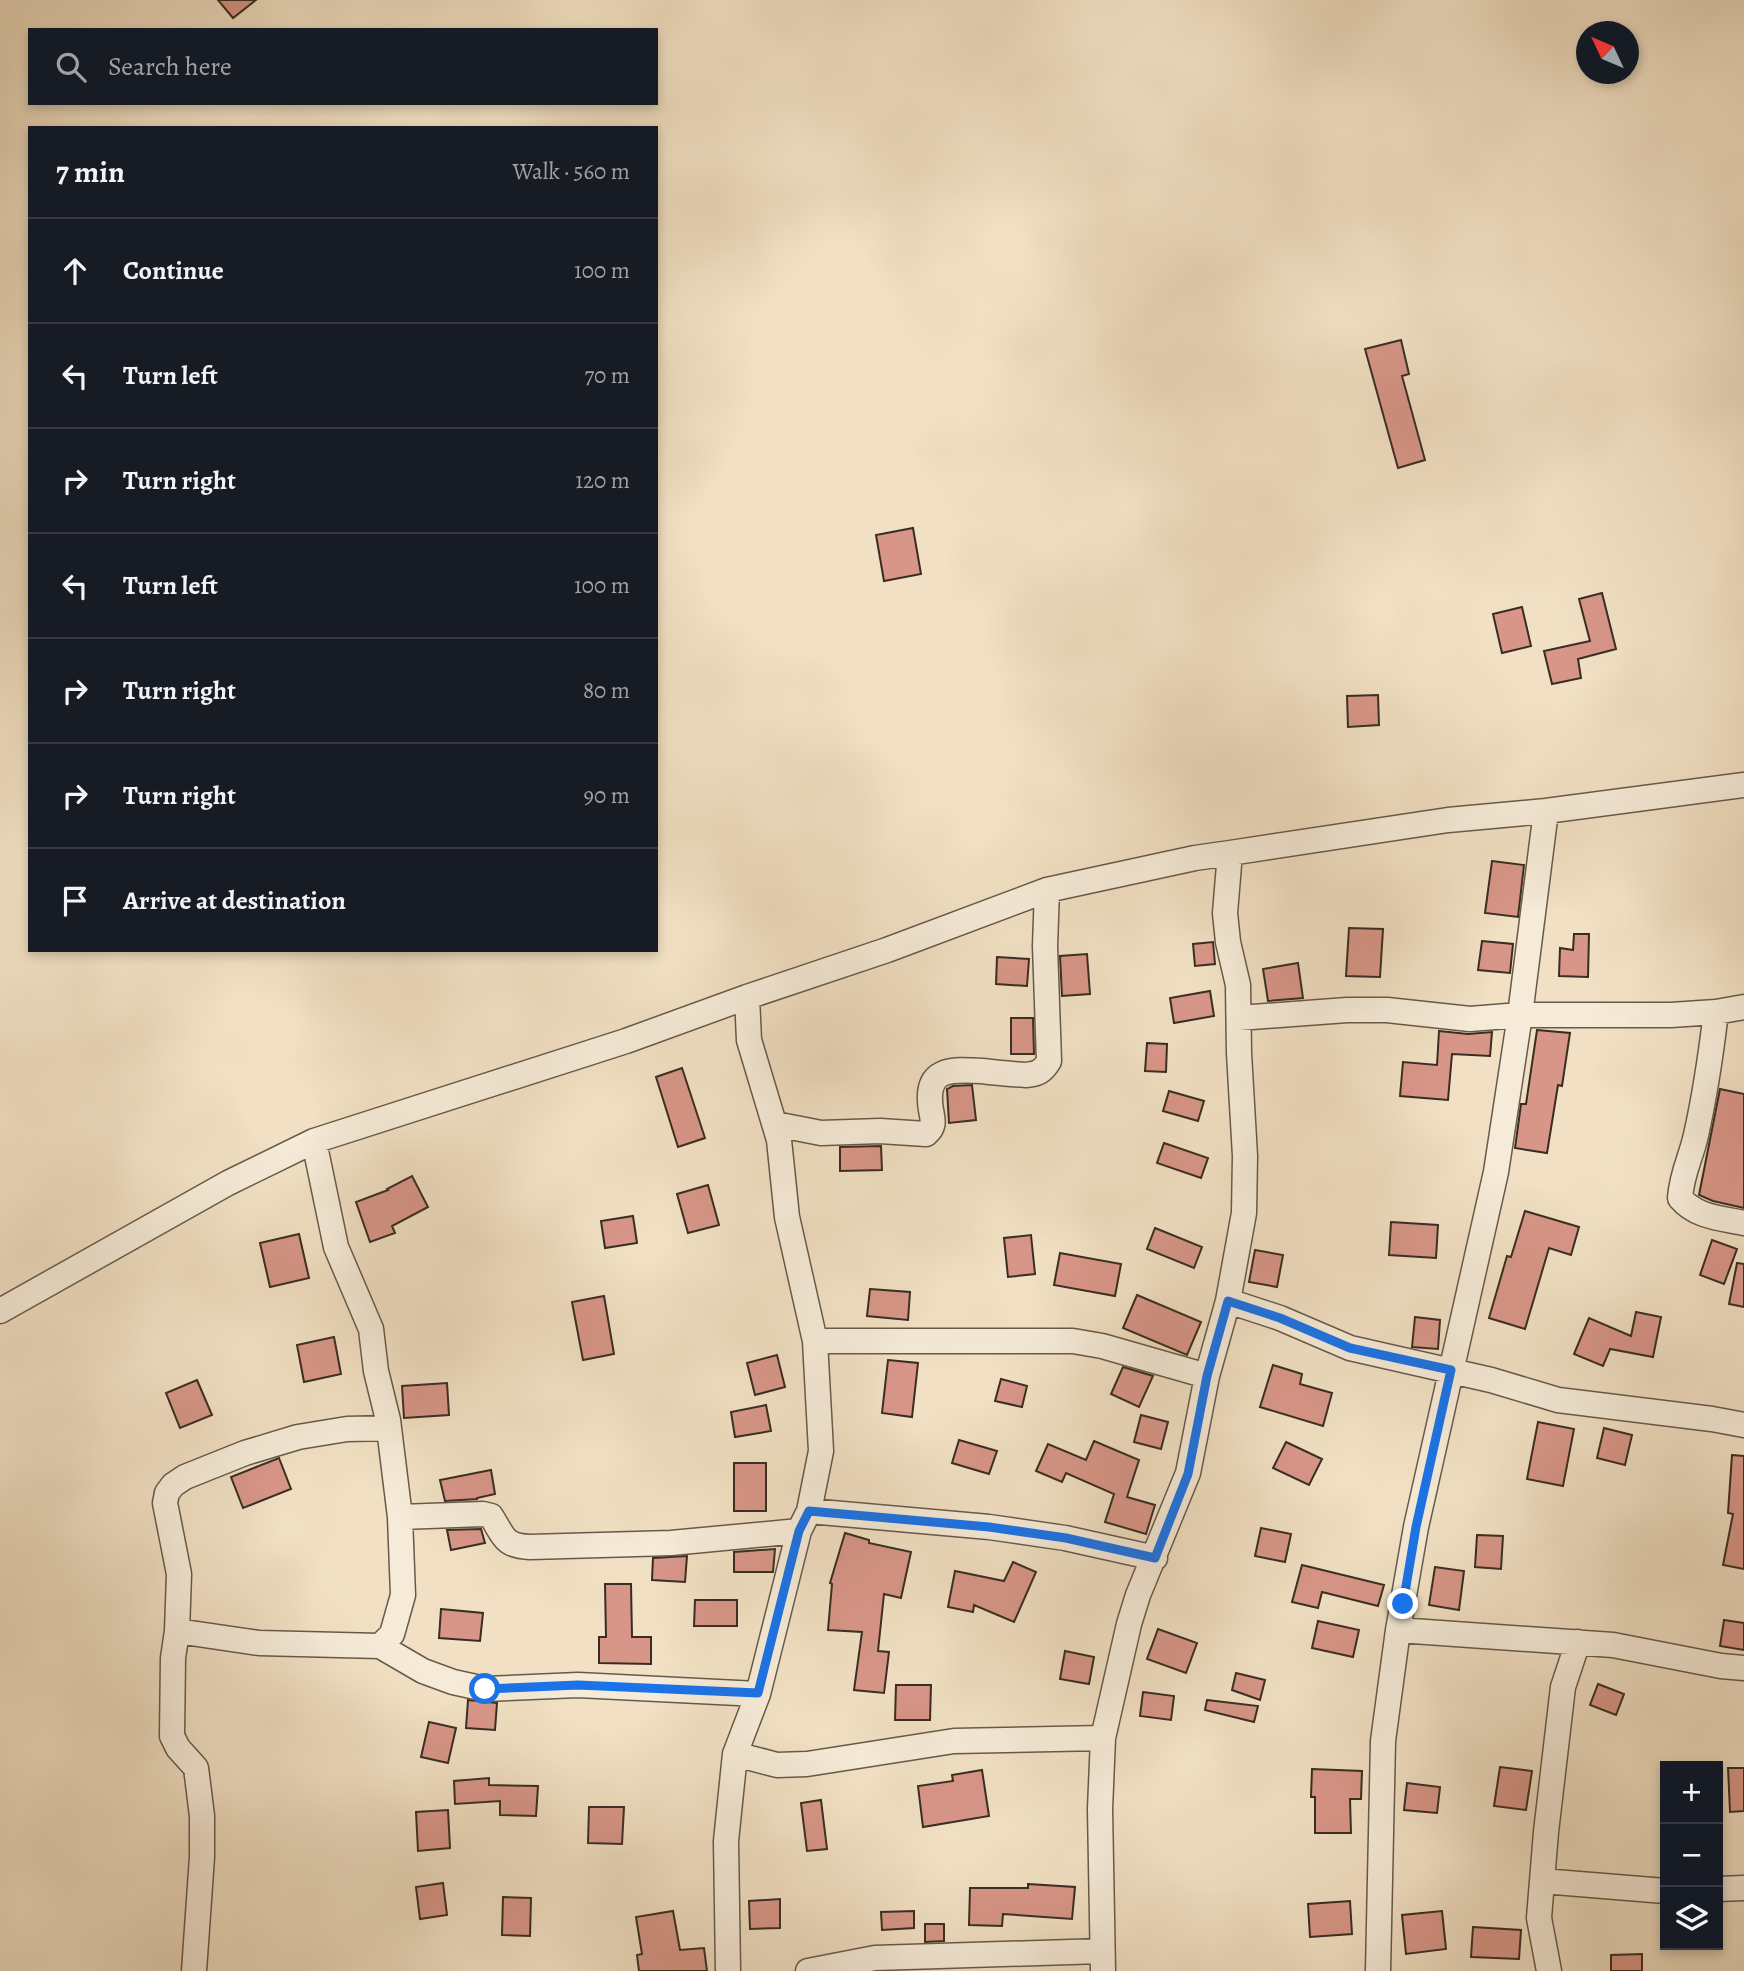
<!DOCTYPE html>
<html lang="en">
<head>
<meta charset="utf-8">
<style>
  body { margin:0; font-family:Alegreya,serif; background:#242831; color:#f1f3f6 }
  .controls { position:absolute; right:21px; bottom:21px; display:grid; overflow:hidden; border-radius:0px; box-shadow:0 4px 10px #0003 }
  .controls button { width:63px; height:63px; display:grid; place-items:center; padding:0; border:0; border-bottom:2px solid #363941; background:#171b24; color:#f1f3f6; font:35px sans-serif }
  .compass { position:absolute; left:1576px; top:21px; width:63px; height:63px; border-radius:50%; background:#171b24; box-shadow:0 4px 10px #0003; rotate:314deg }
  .stop { position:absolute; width:21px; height:21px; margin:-16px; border:5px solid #1a73e8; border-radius:50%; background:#fff }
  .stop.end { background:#1a73e8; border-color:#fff; box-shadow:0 2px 7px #0008 }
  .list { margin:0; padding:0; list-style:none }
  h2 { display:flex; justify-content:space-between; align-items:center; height:91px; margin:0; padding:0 28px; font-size:30px }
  h2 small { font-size:23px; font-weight:400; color:#9ea1a6 }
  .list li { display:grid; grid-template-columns:46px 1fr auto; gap:21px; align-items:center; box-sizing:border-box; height:105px; padding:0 28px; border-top:2px solid #363941 }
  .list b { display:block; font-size:26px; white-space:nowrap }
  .list em { font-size:23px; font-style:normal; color:#9ea1a6 }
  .icon { flex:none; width:38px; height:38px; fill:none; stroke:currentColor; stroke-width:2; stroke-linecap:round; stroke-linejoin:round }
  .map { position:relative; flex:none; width:1744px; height:1971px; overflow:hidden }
  .search { position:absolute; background:#171b24; box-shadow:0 4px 10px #0003; left:28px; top:28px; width:630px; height:77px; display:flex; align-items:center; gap:18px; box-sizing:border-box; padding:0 24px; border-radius:0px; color:#9ea1a6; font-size:26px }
  .panel { position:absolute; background:#171b24; box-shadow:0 4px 10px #0003; left:28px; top:126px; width:630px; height:826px; border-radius:0px }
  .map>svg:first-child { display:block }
  .building { fill:#d89688; stroke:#392d22; stroke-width:2 }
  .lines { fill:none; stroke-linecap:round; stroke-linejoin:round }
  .minor-casing { stroke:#675a4a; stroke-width:27 }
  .minor { stroke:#f6ebd8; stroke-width:24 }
  .route { stroke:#1a73e8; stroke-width:9 }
</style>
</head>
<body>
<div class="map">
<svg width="1744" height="1971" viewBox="0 0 1744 1971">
  <rect width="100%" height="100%" fill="#f1e0c3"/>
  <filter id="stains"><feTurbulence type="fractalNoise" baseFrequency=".00286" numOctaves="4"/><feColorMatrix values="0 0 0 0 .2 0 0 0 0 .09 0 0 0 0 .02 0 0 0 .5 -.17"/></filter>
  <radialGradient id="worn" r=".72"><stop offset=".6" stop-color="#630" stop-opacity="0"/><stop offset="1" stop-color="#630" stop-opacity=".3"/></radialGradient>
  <path class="building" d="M218 0H256L233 18Z
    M1401 340 1409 374 1402 376 1425 460 1398 468 1365 349Z
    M913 528 921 574 884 581 876 535Z
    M1602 593 1616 649 1578 659 1581 678 1552 684 1544 651 1590 641 1579 599Z
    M1522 607 1531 646 1502 653 1493 614Z
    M1378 695 1379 725 1348 727 1347 696Z
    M1492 861 1524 865 1518 917 1485 913Z
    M1349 928 1383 929 1380 977 1346 976Z
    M1574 934H1589L1588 977 1559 976 1560 948 1573 950Z
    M1482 941 1513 944 1510 973 1478 970Z
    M1213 942 1215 964 1195 966 1193 944Z
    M1087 954 1090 994 1062 996 1060 956Z
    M997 957 1029 959 1027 986 996 984Z
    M1298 963 1303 998 1268 1001 1263 969Z
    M1210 991 1214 1016 1174 1023 1170 998Z
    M1011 1018H1033L1034 1054H1011Z
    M1537 1030 1570 1033 1562 1086 1558 1085 1547 1153 1515 1148 1521 1104H1526Z
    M1439 1031 1468 1034 1492 1032 1490 1056 1452 1054 1448 1100 1400 1096 1403 1062 1437 1065Z
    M1147 1043 1167 1044 1166 1072 1145 1071Z
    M682 1068 705 1138 678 1147 656 1077Z
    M972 1085 976 1120 949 1123 947 1089 953 1086Z
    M1720 1089 1744 1094V1208L1713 1201 1699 1195Z
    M1169 1091 1204 1101 1198 1121 1163 1111Z
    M1164 1143 1208 1158 1201 1178 1157 1163Z
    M881 1146 882 1170 840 1171V1147Z
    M412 1176 428 1207 392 1226 395 1233 370 1242 356 1202 388 1190 387 1189Z
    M708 1185 719 1225 688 1233 677 1194Z
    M1525 1211 1579 1227 1571 1255 1549 1248 1525 1329 1489 1318 1507 1256 1511 1257Z
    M633 1216 637 1243 605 1248 601 1221Z
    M1391 1222 1438 1225 1436 1258 1389 1255Z
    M1155 1228 1202 1247 1194 1268 1147 1249Z
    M299 1234 309 1278 270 1287 260 1243Z
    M1031 1235 1035 1274 1008 1277 1004 1238Z
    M1712 1240 1737 1249 1724 1284 1700 1275Z
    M1255 1250 1283 1255 1277 1287 1249 1282Z
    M1060 1253 1121 1264 1115 1296 1054 1285Z
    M1737 1263 1744 1264V1307L1729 1304Z
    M870 1289 910 1292 908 1320 867 1316Z
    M1137 1295 1201 1322 1187 1355 1123 1328Z
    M604 1296 614 1354 583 1360 572 1302Z
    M1636 1312 1661 1317 1653 1357 1610 1349 1603 1366 1574 1354 1589 1318 1631 1336Z
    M1415 1317 1440 1320 1438 1349 1412 1347Z
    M334 1337 341 1374 304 1382 297 1345Z
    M777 1355 785 1387 755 1395 747 1363Z
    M888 1360 918 1363 912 1417 882 1413Z
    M1273 1365 1302 1374 1300 1384 1332 1393 1323 1426 1260 1407Z
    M1123 1367 1153 1376 1139 1407 1111 1394Z
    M1001 1379 1027 1386 1022 1407 995 1401Z
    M197 1380 212 1415 180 1428 166 1393Z
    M447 1383 449 1415 404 1418 402 1386Z
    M766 1405 771 1431 735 1437 731 1412Z
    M1141 1415 1168 1422 1161 1449 1134 1442Z
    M1538 1422 1574 1429 1563 1486 1527 1479Z
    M1604 1428 1632 1435 1625 1465 1597 1458Z
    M959 1440 997 1451 989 1474 952 1463Z
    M1094 1441 1139 1460 1127 1497 1155 1505 1146 1534 1105 1522 1114 1494 1066 1473 1062 1482 1036 1471 1048 1444 1086 1460Z
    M1286 1442 1322 1459 1309 1485 1273 1468Z
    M1732 1455 1744 1456V1569L1723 1565 1733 1514 1728 1513Z
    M279 1458 291 1489 243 1508 231 1477Z
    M734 1463H766V1511H734Z
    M491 1470 495 1494 477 1498V1499L445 1501 440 1480Z
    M1261 1528 1291 1534 1285 1562 1255 1556Z
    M481 1529 485 1543 451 1550 447 1530Z
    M845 1533 869 1540V1543L911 1552 901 1598 884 1594 878 1651 889 1652 884 1693 854 1690 862 1632 828 1630 832 1584 830 1583Z
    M1477 1535 1503 1536 1501 1569 1475 1567Z
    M775 1549 773 1572H734V1552Z
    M687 1556 685 1582 652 1580 653 1558Z
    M1013 1562 1036 1572 1014 1622 974 1605 973 1612 948 1607 955 1571 1004 1581Z
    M1302 1565 1384 1585 1378 1606 1322 1592 1318 1608 1292 1602Z
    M1435 1567 1464 1571 1459 1610 1429 1605Z
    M605 1584H631L632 1637H651V1664L599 1663V1637H606Z
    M695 1600H737V1626H694Z
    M441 1609 483 1613 480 1641 439 1638Z
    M1724 1620 1744 1623V1650L1720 1646Z
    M1318 1621 1359 1630 1353 1657 1312 1648Z
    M1158 1629 1197 1643 1186 1673 1147 1659Z
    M1065 1651 1094 1657 1089 1684 1060 1679Z
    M1236 1673 1265 1680 1260 1700 1232 1690Z
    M1598 1684 1624 1694 1616 1715 1590 1705Z
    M896 1685H931L930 1720H895Z
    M1143 1692 1174 1696 1171 1720 1140 1716Z
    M468 1700 497 1703 495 1730 466 1728Z
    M1207 1700 1258 1706 1254 1722 1205 1710Z
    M429 1722 456 1728 448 1763 421 1757Z
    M1500 1767 1532 1771 1526 1810 1494 1806Z
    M1728 1768H1744V1811L1730 1812Z
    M1312 1769 1362 1771 1361 1799H1350L1351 1833H1315V1797H1311Z
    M982 1770 989 1816 923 1827 918 1786 953 1781 952 1775Z
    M489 1778V1785L538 1786 536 1816 500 1815V1801L455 1804 454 1781Z
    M1407 1783 1440 1787 1437 1813 1404 1810Z
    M821 1800 827 1849 807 1851 801 1803Z
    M589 1807H624L622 1844 588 1843Z
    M448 1810 450 1848 418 1851 416 1812Z
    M443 1883 447 1915 420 1919 416 1887Z
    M1028 1884 1075 1887 1072 1919 1003 1914 1002 1926 969 1925 970 1888H1028Z
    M503 1897 531 1898 530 1936 502 1935Z
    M780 1899V1928L750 1929 749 1901Z
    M1350 1901 1352 1934 1310 1937 1308 1904Z
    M673 1911 680 1950 704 1948 707 1971H639L637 1955 642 1954 636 1917Z
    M914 1911V1928L882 1930 881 1912Z
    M1442 1911 1446 1949 1406 1954 1402 1915Z
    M925 1924H944V1941L925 1942Z
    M1473 1927 1521 1930 1519 1959 1471 1957Z
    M1642 1954V1971H1611V1955Z"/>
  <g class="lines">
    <g class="minor-casing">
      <path id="minor" d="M1716 1012C1711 1054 1705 1095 1696 1135 1691 1158 1682 1172 1680 1198 1696 1217 1720 1218 1744 1223
        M1239 1018 1347 1010H1387L1470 1019 1520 1015H1671L1716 1012 1744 1007
        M775 1124 821 1133 880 1131 926 1134C935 1127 933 1120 931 1110 924 1068 950 1069 982 1071 997 1073 1011 1074 1026 1075 1038 1074 1043 1071 1049 1061L1045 946 1047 890
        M314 1141 336 1247 371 1329 376 1371 388 1420 400 1517 403 1595 392 1634 380 1646
        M1228 1301 1280 1318 1350 1348 1491 1380 1558 1400 1712 1419 1744 1425
        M0 1311 228 1183 314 1141 626 1041 747 997 887 950 1047 890 1195 858 1230 853 1448 820 1546 811 1744 785
        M815 1341H1073L1102 1346 1207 1376
        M809 1511 989 1527 1065 1538 1155 1558
        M400 1517 483 1514 491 1516C504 1536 503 1546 530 1547L671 1543 799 1531
        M1398 1630 1613 1645 1721 1666 1744 1668
        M177 1631 179 1574 165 1503 167 1493 173 1485 185 1477 245 1453 298 1437 347 1429 389 1428
        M735 1754 777 1765 807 1764 954 1741 1103 1738
        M1542 1881 1665 1891
        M1718 1889 1744 1888
        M194 1971 202 1857V1816L196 1768 178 1748 172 1736 173 1658 177 1631 259 1643 380 1646 423 1671 453 1682 485 1689 578 1685 758 1694
        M728 1971 726 1841 735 1754 758 1694 799 1531 809 1511 821 1451 815 1341 787 1217 779 1140 749 1040 747 997
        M808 1971 875 1958 1102 1951
        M1103 1971 1100 1809 1103 1738 1129 1624 1138 1595 1188 1473 1207 1376 1228 1301 1244 1213 1245 1156 1239 1053 1238 985 1228 942 1225 913 1230 853
        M1378 1971 1383 1741 1398 1630 1416 1527 1496 1172 1520 1015 1546 811
        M1549 1971 1539 1918 1546 1832 1563 1687 1578 1642"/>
    </g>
    <use href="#minor" class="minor"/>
  </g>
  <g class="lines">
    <path class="route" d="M485 1689 578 1685 758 1693 799 1531 809 1511 989 1527 1066 1538 1155 1558 1188 1474 1207 1376 1228 1301 1280 1318 1350 1348 1451 1370 1416 1527 1403 1604"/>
  </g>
  <rect width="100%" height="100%" filter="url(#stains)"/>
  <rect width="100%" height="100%" fill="url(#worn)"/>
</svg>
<div class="controls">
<button>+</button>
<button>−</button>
<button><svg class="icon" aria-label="layers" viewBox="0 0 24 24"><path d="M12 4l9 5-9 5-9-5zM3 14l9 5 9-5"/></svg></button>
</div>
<svg class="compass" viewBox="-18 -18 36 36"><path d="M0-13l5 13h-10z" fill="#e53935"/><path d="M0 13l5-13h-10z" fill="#9ea1a6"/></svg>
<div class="stop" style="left:485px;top:1689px"></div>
<div class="stop end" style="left:1403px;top:1604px"></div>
<div class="search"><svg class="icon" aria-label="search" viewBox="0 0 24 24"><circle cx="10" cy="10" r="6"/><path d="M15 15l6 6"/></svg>Search here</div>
<section class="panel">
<h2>7 min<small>Walk · 560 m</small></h2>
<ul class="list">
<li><svg class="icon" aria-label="ahead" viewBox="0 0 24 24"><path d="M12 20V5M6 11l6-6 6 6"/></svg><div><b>Continue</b></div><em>100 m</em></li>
<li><svg class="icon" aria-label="left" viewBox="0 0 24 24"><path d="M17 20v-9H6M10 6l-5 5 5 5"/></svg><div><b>Turn left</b></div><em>70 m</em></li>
<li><svg class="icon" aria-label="right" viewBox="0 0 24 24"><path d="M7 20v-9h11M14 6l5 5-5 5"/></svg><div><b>Turn right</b></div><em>120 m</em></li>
<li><svg class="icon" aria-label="left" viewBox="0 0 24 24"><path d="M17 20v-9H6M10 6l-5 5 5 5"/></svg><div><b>Turn left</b></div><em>100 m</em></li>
<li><svg class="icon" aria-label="right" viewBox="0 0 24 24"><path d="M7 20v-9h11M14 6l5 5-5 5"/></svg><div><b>Turn right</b></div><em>80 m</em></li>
<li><svg class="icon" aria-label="right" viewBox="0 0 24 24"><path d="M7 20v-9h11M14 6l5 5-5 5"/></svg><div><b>Turn right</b></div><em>90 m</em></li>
<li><svg class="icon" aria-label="arrive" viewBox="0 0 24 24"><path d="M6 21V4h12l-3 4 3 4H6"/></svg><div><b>Arrive at destination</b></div></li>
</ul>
</section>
</div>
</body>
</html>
